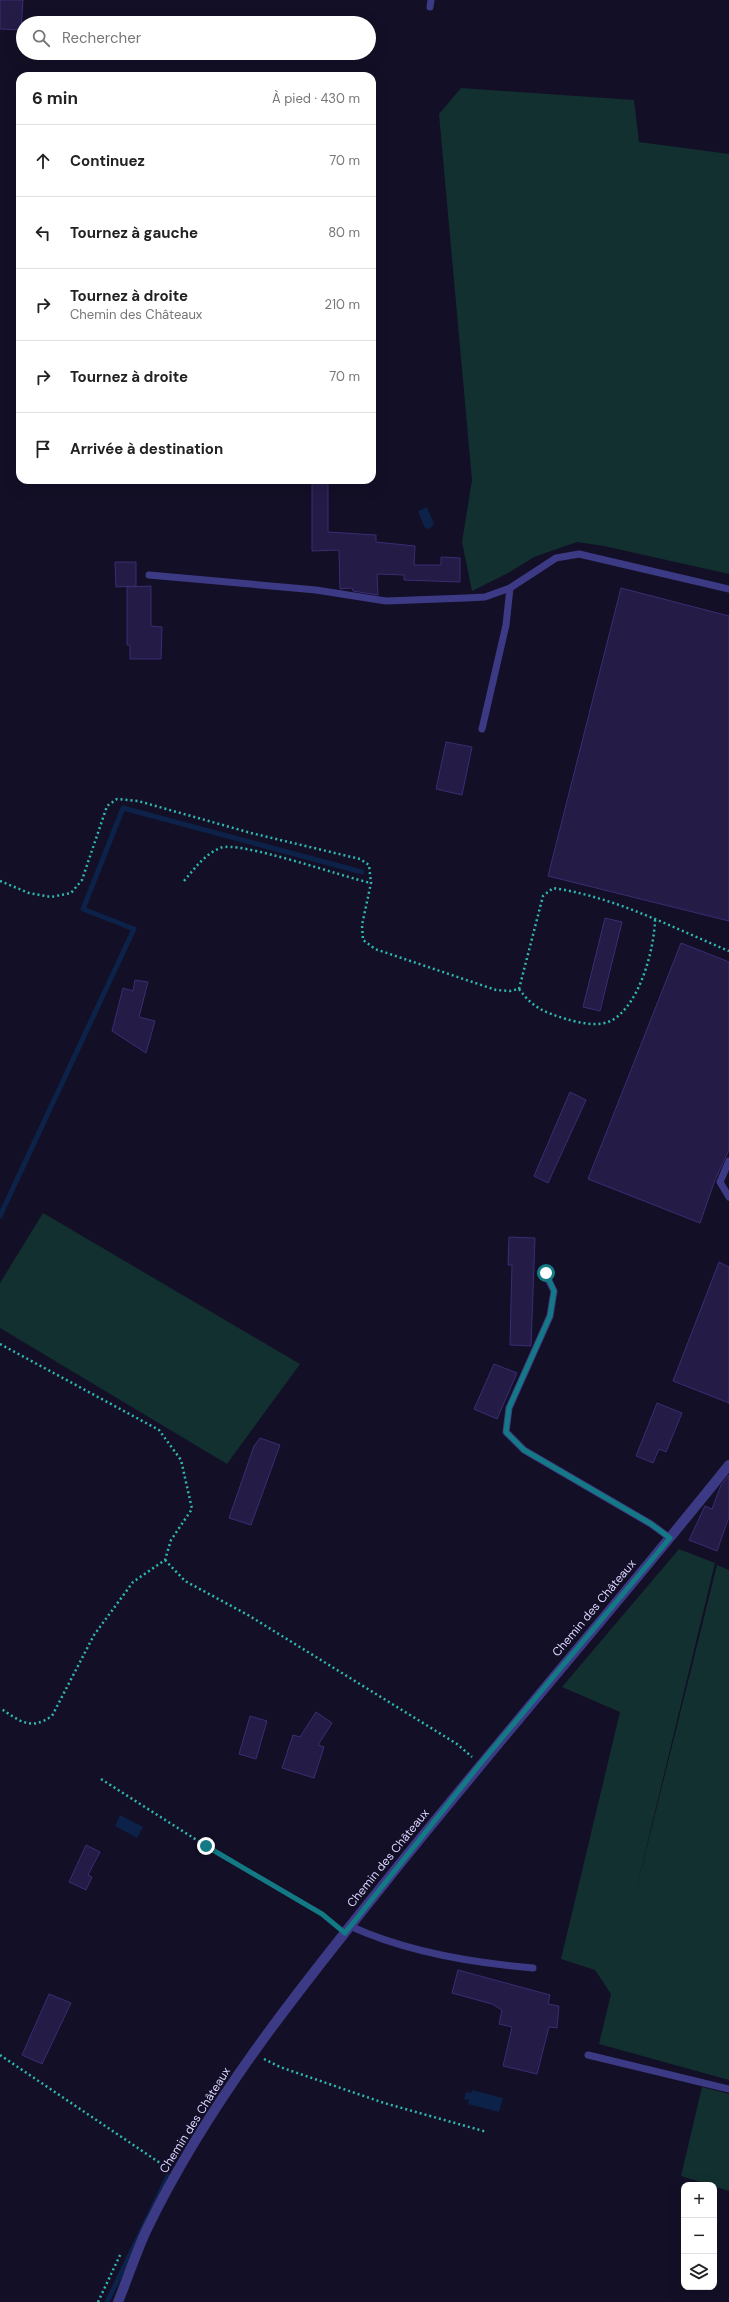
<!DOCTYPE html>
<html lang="fr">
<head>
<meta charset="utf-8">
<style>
  body { margin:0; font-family:"DM Sans",sans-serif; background:#f2f2f2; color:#222 }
  .controls { position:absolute; right:12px; bottom:12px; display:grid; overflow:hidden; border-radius:8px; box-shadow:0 4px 16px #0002 }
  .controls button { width:36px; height:36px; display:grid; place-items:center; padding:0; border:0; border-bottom:1px solid #e0e0e0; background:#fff; color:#222; font:20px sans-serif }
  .stop { position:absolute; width:12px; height:12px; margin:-9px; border:3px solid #137a85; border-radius:50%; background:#fff }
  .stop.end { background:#137a85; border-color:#fff; box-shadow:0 1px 4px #0008 }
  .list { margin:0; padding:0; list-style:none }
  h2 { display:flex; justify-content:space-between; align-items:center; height:52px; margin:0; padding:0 16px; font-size:17px }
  h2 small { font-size:13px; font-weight:400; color:#767676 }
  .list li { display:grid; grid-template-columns:26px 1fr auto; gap:12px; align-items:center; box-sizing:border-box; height:72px; padding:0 16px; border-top:1px solid #e0e0e0 }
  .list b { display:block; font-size:15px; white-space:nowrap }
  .list p { margin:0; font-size:13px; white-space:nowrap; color:#767676 }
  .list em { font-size:13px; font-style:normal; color:#767676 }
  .icon { flex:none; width:22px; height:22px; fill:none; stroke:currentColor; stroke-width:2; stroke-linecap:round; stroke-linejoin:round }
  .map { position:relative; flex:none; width:729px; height:2302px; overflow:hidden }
  .search { position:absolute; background:#fff; box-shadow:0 4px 16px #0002; left:16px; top:16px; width:360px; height:44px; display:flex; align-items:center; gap:10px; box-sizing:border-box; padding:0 14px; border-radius:22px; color:#767676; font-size:15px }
  .panel { position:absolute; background:#fff; box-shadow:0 4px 16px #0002; left:16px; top:72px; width:360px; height:412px; border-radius:12px }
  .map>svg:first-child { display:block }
  .green { fill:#12302f }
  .water { fill:#0c2248 }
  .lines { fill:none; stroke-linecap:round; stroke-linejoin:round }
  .stream { stroke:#0c2248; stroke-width:5 }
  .building { fill:#241b47; stroke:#3b2d73 }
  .path { stroke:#2fb8b0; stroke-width:2.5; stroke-dasharray:2 3; stroke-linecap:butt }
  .lane { stroke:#3d3a85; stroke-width:7 }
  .street { stroke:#3d3a85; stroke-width:10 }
  .route { stroke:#137a85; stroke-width:5 }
  .labels { text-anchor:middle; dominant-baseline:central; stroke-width:3; stroke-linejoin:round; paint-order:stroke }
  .street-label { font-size:12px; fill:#d9d4ff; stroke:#130f26 }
</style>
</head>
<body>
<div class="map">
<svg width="729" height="2302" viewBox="0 0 729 2302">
  <rect width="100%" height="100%" fill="#130f26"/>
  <path class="green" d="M461 88 634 100 639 142 729 154V574L604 546 577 542 534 557 510 572 472 591 462 542 472 480 439 114Z
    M43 1213 300 1364 227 1464 0 1328V1283Z
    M679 1549 715 1563 634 1899 717 1565 729 1570V2080L599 2044 611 1994 595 1970 561 1959 620 1712 562 1687Z
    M702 2087 729 2094V2191L681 2176Z"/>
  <path class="water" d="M427 507 434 524 429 529 425 528 418 511Z
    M120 1815 143 1827 137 1838 115 1826Z
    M472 2090 503 2098 499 2112 468 2104 469 2100 464 2099 466 2092 471 2093Z"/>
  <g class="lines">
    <path class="stream" d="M0 1216 134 929 83 909 123 808 362 872
      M107 2302 168 2176"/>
  </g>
  <path class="building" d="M0 0H23L21 30 0 29Z
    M312 480H328V532L376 535V542L415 546 414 565H441V557L460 558V582L404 580V575L377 574 378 595 353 591 352 588 340 589 339 550 312 551Z
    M115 562H136V586L116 587Z
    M151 586V626L162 627 161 659H130V645H127V587Z
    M621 588 729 616V921L548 876Z
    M446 742 472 747 462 795 436 789Z
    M605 918 622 922 600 1011 583 1007Z
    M681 943 729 962V1150L715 1180 700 1223 588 1179Z
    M135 980 148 982 139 1017 155 1021 146 1053 112 1031 123 988 133 991Z
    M570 1092 586 1100 548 1183 534 1176Z
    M509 1237 535 1238 531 1346 510 1345 512 1265H508Z
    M719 1262 729 1267V1403L673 1381Z
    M494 1364 517 1373 497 1419 474 1409Z
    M657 1403 682 1413 666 1452 659 1449 653 1463 636 1456Z
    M260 1438 280 1445 251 1525 229 1518 254 1446Z
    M729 1475V1517L717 1551 689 1540 705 1506 712 1509 721 1485Z
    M316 1712 332 1723 318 1745 324 1747 314 1778 282 1768 293 1735 300 1737Z
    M250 1716 267 1721 256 1759 239 1754Z
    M86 1845 100 1852 88 1875 92 1877 86 1890 69 1882Z
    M458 1970 550 1995 548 2004 559 2006 557 2028 549 2027 537 2074 503 2066 512 2027 499 2024 502 2010 492 2004 452 1993Z
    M49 1994 71 2003 42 2064 22 2055Z"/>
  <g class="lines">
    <path class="path" d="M0 881 29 893 51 897 71 893 82 880 107 806 117 799 138 801 251 833 360 859 369 865 371 883 362 925 363 940 375 949 496 990 510 991 519 989 543 896 553 888C615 897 671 927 729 951
      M184 881C195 868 204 855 220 848 239 840 343 877 371 883
      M519 989C533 1008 544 1012 566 1019 580 1023 601 1028 614 1019 640 1002 654 950 655 920
      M0 1344 159 1430 181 1460 192 1509 171 1540 165 1560 133 1582 94 1635 52 1716C30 1731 20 1721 0 1708
      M165 1560 185 1581 248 1615 457 1744 472 1757
      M101 1779 206 1846 322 1914 335 1925
      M0 2055 166 2167
      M264 2059 280 2067 384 2103 487 2132
      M98 2302 121 2253"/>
    <path class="lane" d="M430 7 431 0
      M149 575 316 590 386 601 466 598 485 597 510 588 556 558 579 554 729 589
      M482 729 506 625 510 588
      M729 1161 720 1182 729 1197
      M545 1273 554 1291 550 1316 509 1408 506 1432 524 1450 651 1524 670 1538
      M350 1926C404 1951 474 1963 533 1968
      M588 2055 729 2089"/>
    <path class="street" d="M118 2302C128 2278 136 2252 147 2229 208 2103 296 1993 383 1885 496 1743 616 1606 729 1465"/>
  </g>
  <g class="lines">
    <path class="route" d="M206 1846 322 1914 345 1933 480 1764 670 1538 651 1524 524 1450 506 1432 509 1408 550 1316 554 1291 546 1273"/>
  </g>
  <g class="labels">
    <g class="street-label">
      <text transform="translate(594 1608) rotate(-50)">Chemin des Châteaux</text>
      <text transform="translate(388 1858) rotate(-51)">Chemin des Châteaux</text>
      <text transform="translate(195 2120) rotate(-58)">Chemin des Châteaux</text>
    </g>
  </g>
</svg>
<div class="controls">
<button>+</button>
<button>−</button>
<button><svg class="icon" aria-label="layers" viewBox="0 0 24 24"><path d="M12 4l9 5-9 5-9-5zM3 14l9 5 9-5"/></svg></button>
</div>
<div class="stop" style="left:546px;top:1273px"></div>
<div class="stop end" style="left:206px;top:1846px"></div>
<div class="search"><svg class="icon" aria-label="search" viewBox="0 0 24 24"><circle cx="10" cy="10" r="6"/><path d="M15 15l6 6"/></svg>Rechercher</div>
<section class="panel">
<h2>6 min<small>À pied · 430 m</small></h2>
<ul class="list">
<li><svg class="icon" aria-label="ahead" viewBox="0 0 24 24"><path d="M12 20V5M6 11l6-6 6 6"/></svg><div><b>Continuez</b></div><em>70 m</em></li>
<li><svg class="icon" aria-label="left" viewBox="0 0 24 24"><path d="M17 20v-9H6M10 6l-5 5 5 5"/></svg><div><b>Tournez à gauche</b></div><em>80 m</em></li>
<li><svg class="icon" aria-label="right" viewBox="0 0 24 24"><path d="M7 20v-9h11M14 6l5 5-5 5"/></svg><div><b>Tournez à droite</b><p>Chemin des Châteaux</p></div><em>210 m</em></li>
<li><svg class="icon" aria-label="right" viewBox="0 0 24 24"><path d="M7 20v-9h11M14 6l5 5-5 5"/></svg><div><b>Tournez à droite</b></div><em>70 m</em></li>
<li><svg class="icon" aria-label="arrive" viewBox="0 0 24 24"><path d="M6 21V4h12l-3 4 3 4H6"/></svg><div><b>Arrivée à destination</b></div></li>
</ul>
</section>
</div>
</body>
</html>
